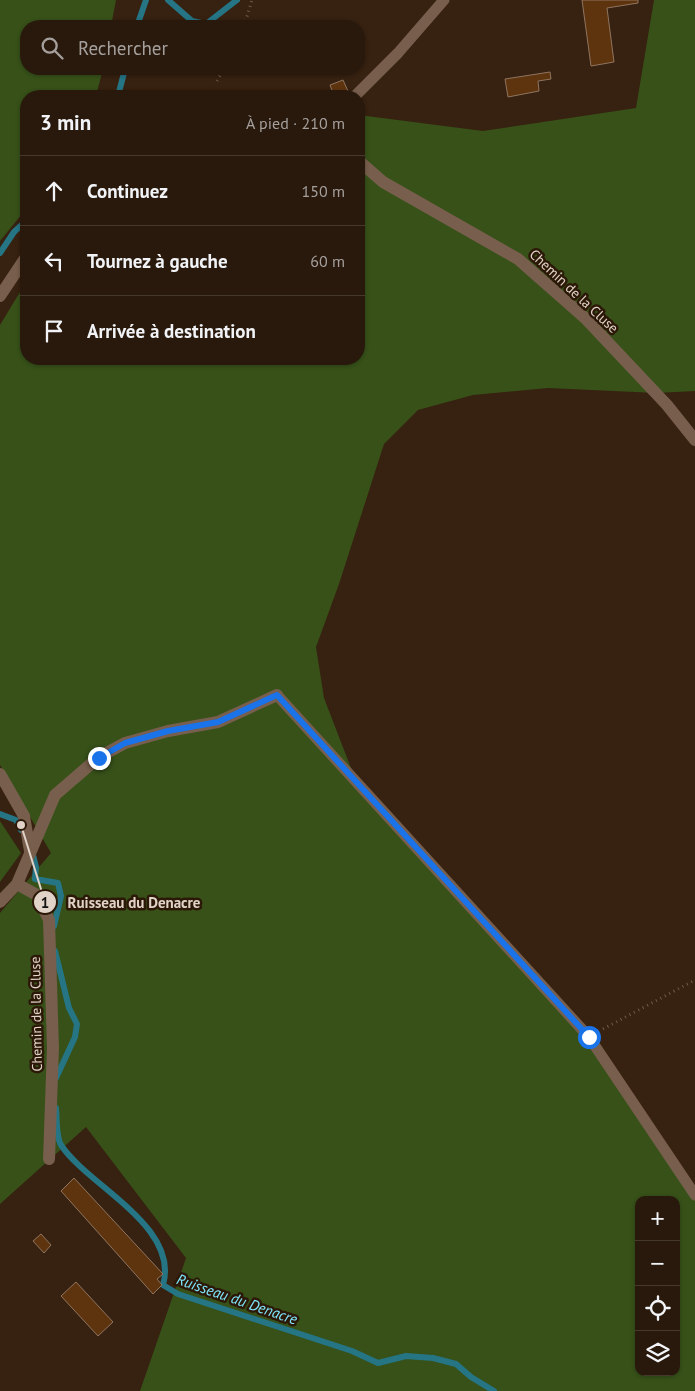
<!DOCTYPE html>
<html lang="fr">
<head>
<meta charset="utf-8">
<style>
  body { margin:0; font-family:"PT Sans",sans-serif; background:#312215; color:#f1f3f6 }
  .controls { position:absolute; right:15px; bottom:15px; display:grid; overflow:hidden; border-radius:10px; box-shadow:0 1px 4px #0004 }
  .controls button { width:45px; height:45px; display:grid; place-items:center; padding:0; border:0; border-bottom:1px solid #45382d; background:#29190c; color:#f1f3f6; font:25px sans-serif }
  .stop { position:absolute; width:15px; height:15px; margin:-11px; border:4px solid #1a73e8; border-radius:50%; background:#fff }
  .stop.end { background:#1a73e8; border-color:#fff; box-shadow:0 1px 5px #0008 }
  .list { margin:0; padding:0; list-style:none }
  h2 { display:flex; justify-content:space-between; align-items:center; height:65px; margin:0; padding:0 20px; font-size:21px }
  h2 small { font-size:16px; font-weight:400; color:#a5a09d }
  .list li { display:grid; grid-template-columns:32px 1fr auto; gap:15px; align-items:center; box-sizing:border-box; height:70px; padding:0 20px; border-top:1px solid #45382d }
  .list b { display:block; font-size:19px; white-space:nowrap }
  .list em { font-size:16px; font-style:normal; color:#a5a09d }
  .icon { flex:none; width:28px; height:28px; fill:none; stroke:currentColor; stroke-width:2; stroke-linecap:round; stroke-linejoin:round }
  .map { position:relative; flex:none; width:695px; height:1391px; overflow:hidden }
  .search { position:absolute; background:#29190c; box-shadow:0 1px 4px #0004; left:20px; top:20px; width:345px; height:55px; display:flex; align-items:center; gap:12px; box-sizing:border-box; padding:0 18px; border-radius:20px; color:#a5a09d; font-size:19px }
  .panel { position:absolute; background:#29190c; box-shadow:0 1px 4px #0004; left:20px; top:90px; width:345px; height:275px; border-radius:20px }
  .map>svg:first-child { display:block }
  .green { fill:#375119; fill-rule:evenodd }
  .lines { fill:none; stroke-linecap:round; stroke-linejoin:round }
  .stream { stroke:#257585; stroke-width:6 }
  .building { fill:#5e340e; stroke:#8f7561 }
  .path { stroke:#6f5b4c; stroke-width:3; stroke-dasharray:1 4; stroke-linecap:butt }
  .lane { stroke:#785e4c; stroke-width:11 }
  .street { stroke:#785e4c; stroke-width:12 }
  .route { stroke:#1a73e8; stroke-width:6 }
  .labels { text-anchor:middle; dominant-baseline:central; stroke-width:5; stroke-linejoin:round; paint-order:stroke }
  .street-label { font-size:14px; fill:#e1d3c8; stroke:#2c1807 }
  .water-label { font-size:15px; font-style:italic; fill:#7fe8ff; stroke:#2c1807 }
  .leader { fill:none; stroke:#e1d3c8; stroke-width:2 }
  .callout-dot { fill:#e1d3c8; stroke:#2c1807; stroke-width:2 }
  .mark-label { font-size:15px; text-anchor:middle; font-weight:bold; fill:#111 }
  .callout-label { font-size:15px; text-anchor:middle; font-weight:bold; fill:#e1d3c8; stroke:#2c1807; stroke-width:5; stroke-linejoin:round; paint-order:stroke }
</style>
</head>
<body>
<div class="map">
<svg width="695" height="1391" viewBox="0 0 695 1391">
  <rect width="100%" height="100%" fill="#372110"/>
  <path class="green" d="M0 0H116L111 26H26V69H103L96 96H26V209L0 241Z
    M654 0H695V391L657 393 548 388 473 395 418 410 384 444 339 584 316 647 324 698 356 781 589 1037 695 1195V1391H140L186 1258 86 1127 0 1204V913L51 853 0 765V325L26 282V359H359V115L483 131 636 108ZM639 1200H676V1372H639Z
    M0 821 21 853 0 882Z"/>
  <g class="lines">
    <path class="stream" d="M168 0 192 21 206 24 237 0
      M137 26 146 0
      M118 96 125 69
      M0 253 14 232 26 221
      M0 814 16 820 21 830
      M32 851 36 867 35 879 58 883 61 896 54 926
      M55 951 69 1008 77 1024 75 1037 56 1078
      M56 1108C57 1118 56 1137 61 1145 88 1186 180 1226 163 1285L178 1294 352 1351 378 1363 406 1356 433 1358 456 1364 471 1377 494 1391"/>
  </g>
  <path class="building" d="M582 0H638V3L607 8 614 62 591 66Z
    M550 72 551 79 538 81 539 91 508 97 505 79Z
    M343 80 348 91 334 96 330 85Z
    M74 1178 163 1274 157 1279 162 1285 153 1294 61 1191Z
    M41 1234 51 1245 44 1253 33 1241Z
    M76 1282 113 1322 98 1336 61 1296Z"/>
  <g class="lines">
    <path class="path" d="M244 26 252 0
      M217 81 224 69
      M603 1029 695 980"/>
    <path class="lane" d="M355 96 398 53 444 0
      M277 695 589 1037 695 1195"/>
    <path class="street" d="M191 96H210
      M359 161 383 182 518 259 585 318 667 405 695 440
      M0 296 26 257
      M0 774 24 816 30 851
      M17 884 37 895 49 920 53 1048 49 1159
      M0 902 17 884 55 795 99 757 125 743 168 731 218 722 277 695"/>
  </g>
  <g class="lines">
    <path class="route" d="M99 758 125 743 168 731 218 722 277 695 589 1037"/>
  </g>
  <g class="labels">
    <g class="street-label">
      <text transform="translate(574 291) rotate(43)">Chemin de la Cluse</text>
      <text transform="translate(36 1014) rotate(-91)">Chemin de la Cluse</text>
    </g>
    <g class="water-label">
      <text transform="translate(237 1299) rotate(19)">Ruisseau du Denacre</text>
    </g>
  </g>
  <path class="leader" d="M21 825L45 902"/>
  <g class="callout-dot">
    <circle cx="21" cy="825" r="5"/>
    <circle cx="45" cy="902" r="12"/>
  </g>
  <g class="mark-label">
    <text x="45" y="908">1</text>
  </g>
  <g class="callout-label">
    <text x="134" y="908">Ruisseau du Denacre</text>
  </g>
</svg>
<div class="controls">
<button>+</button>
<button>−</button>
<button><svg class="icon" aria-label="locate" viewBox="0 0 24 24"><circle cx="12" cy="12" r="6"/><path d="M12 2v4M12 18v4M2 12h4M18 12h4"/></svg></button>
<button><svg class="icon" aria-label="layers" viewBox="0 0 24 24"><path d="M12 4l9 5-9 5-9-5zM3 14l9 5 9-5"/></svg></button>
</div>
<div class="stop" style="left:589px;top:1037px"></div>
<div class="stop end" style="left:99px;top:758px"></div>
<div class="search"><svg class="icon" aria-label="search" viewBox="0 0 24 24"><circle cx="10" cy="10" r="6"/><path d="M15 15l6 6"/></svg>Rechercher</div>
<section class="panel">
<h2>3 min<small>À pied · 210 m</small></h2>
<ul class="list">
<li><svg class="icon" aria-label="ahead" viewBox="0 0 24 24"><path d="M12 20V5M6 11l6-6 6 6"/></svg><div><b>Continuez</b></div><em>150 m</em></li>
<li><svg class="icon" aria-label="left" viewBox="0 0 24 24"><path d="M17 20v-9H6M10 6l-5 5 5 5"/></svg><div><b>Tournez à gauche</b></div><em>60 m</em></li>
<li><svg class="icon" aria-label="arrive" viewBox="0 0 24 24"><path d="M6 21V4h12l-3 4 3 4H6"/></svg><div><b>Arrivée à destination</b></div></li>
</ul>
</section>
</div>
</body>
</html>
